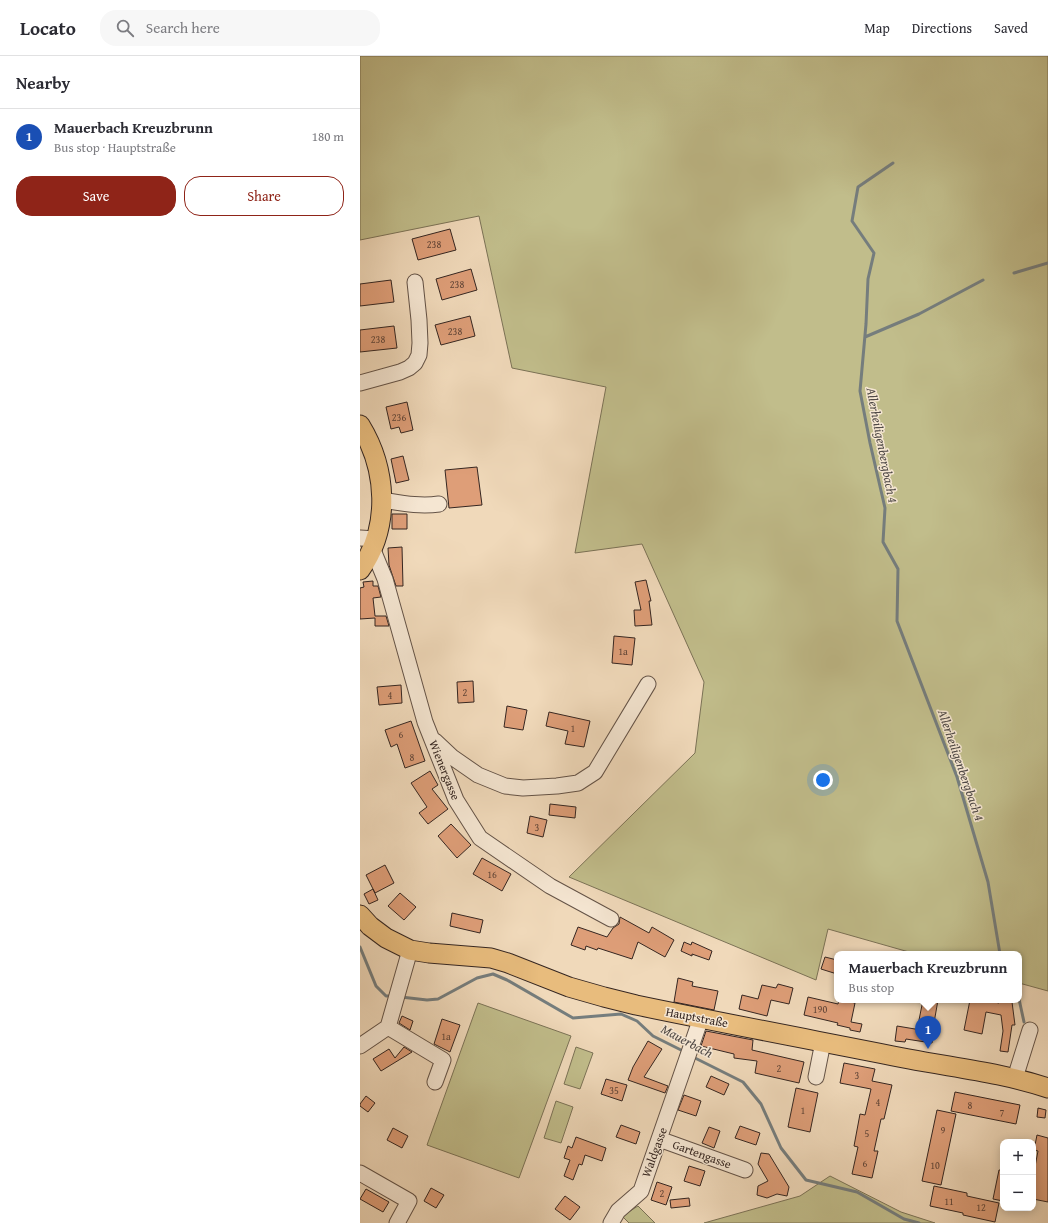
<!DOCTYPE html>
<html lang="en">
<head>
<meta charset="utf-8">
<style>
  body { margin:0; font-family:"Gentium Book Plus",serif; background:#f7f7f7; color:#2b2b33 }
  .controls { position:absolute; right:12px; bottom:12px; display:grid; overflow:hidden; border-radius:8px; box-shadow:0 2px 10px #0003 }
  .controls button { width:36px; height:36px; display:grid; place-items:center; padding:0; border:0; border-bottom:1px solid #e1e1e2; background:#fff; color:#2b2b33; font:20px sans-serif }
  .you { position:absolute; left:463px; top:724px; width:14px; height:14px; margin:-10px; border:3px solid #fff; border-radius:50%; background:#1a73e8; box-shadow:0 0 0 6px #1a73e833 }
  .badge { display:grid; place-items:center; width:26px; height:26px; border-radius:50%; background:#8f2418; color:#fff; font-size:13px; font-weight:700 }
  .pin { position:absolute; translate:-50% -33px; filter:drop-shadow(0 1px 2px #0008) }
  .pin::after { content:''; position:absolute; top:21px; width:14px; height:12px; background:inherit; clip-path:polygon(0 0,100% 0,50% 100%) }
  .popup { position:absolute; left:474px; top:895px; width:188px; height:52px; box-sizing:border-box; display:grid; place-content:center; border-radius:8px; background:#fff; filter:drop-shadow(0 1px 3px #0005); font-size:13px; white-space:nowrap; color:#7c7c81 }
  .popup b { font-size:15px; color:#2b2b33 }
  .popup::after { content:''; position:absolute; left:50%; top:100%; margin-left:-8px; border:8px solid transparent; border-top-color:#fff }
  .list { margin:0; padding:0; list-style:none }
  h2 { display:flex; justify-content:space-between; align-items:center; height:52px; margin:0; padding:0 16px; font-size:17px }
  h2 small { font-size:13px; font-weight:400; color:#7c7c81 }
  .list li { display:grid; grid-template-columns:26px 1fr auto; gap:12px; align-items:center; box-sizing:border-box; height:56px; padding:0 16px; border-top:1px solid #e1e1e2 }
  .list b { display:block; font-size:15px; white-space:nowrap }
  .list p { margin:0; font-size:13px; white-space:nowrap; color:#7c7c81 }
  .list em { font-size:13px; font-style:normal; color:#7c7c81 }
  .actions { display:flex; gap:8px; padding:12px 16px }
  .actions a { flex:1; padding:9px 0; border:1px solid #8f2418; border-radius:16px; text-align:center; font-size:14px; color:#8f2418 }
  .actions .main { background:#8f2418; color:#fff }
  .icon { flex:none; width:22px; height:22px; fill:none; stroke:currentColor; stroke-width:2; stroke-linecap:round; stroke-linejoin:round }
  .map { position:relative; flex:none; width:688px; height:1167px; overflow:hidden }
  header { display:flex; align-items:center; gap:24px; box-sizing:border-box; height:56px; padding:0 20px; background:#fff; border-bottom:1px solid #e1e1e2 }
  header strong { font-size:19px }
  nav { display:flex; gap:22px; margin-inline-start:auto; font-size:14px }
  .search { width:280px; height:36px; background:#f7f7f7; display:flex; align-items:center; gap:10px; box-sizing:border-box; padding:0 14px; border-radius:16px; color:#7c7c81; font-size:15px }
  main { display:flex }
  aside { flex:1; background:#fff }
  .map>svg:first-child { display:block }
  .green { fill:#c1bd8b; stroke:#7b7256 }
  .lines { fill:none; stroke-linecap:round; stroke-linejoin:round }
  .stream { stroke:#757d7d; stroke-width:3 }
  .building { fill:#de9e78; stroke:#352621 }
  .minor-casing { stroke:#645347; stroke-width:17 }
  .major-casing { stroke:#352621; stroke-width:21 }
  .minor { stroke:#f5e6d2; stroke-width:15 }
  .major { stroke:#e8bc7d; stroke-width:19 }
  .labels { text-anchor:middle; dominant-baseline:central; stroke-width:3; stroke-linejoin:round; paint-order:stroke }
  .number-label { font-size:10px; fill:#5f4437 }
  .street-label { font-size:12px; fill:#352621; stroke:#f5e6d2 }
  .water-label { font-size:13px; font-style:italic; fill:#504a47; stroke:#f5e6d2 }
</style>
</head>
<body>
<header>
<strong>Locato</strong>
<div class="search"><svg class="icon" aria-label="search" viewBox="0 0 24 24"><circle cx="10" cy="10" r="6"/><path d="M15 15l6 6"/></svg>Search here</div>
<nav><a>Map</a><a>Directions</a><a>Saved</a></nav>
</header>
<main>
<aside>
<h2>Nearby<small></small></h2>
<ul class="list">
<li><span class="badge" style="background:#1a4fb4">1</span><div><b>Mauerbach Kreuzbrunn</b><p>Bus stop · Hauptstraße</p></div><em>180 m</em></li>
</ul>
<div class="actions"><a class="main">Save</a><a>Share</a></div>
</aside>
<div class="map">
<svg width="688" height="1167" viewBox="0 0 688 1167">
  <rect width="100%" height="100%" fill="#f0d9ba"/>
  <filter id="stains"><feTurbulence type="fractalNoise" baseFrequency=".005" numOctaves="4"/><feColorMatrix values="0 0 0 0 .2 0 0 0 0 .09 0 0 0 0 .02 0 0 0 .5 -.17"/></filter>
  <radialGradient id="worn" r=".72"><stop offset=".6" stop-color="#630" stop-opacity="0"/><stop offset="1" stop-color="#630" stop-opacity=".3"/></radialGradient>
  <path class="green" d="M0 0H688V935L659 927V898H556L468 873 456 924 209 821 335 697 344 626 282 488 215 497 246 331 152 312 119 160 0 184Z
    M118 947 211 980 159 1122 67 1089Z
    M216 991 233 997 220 1033 204 1028Z
    M196 1045 213 1051 201 1087 184 1082Z
    M470 1120 541 1156 575 1167H344L440 1140Z
    M278 1150 295 1167H269L262 1160Z"/>
  <g class="lines">
    <path class="stream" d="M533 107 498 131 492 165 514 197 508 223 506 268 500 335 510 387 525 452 523 486 538 513 537 565 597 721 628 826 640 898
      M654 217 688 207
      M505 281 559 258 623 224
      M0 891 16 930 26 940H32
      M41 941 67 944 78 943 117 922 133 918 147 924 213 962 261 958 277 965 293 980 325 996
      M659 943 664 966
      M333 1001 383 1026 401 1048 421 1092 446 1124 497 1136 544 1163 559 1167"/>
  </g>
  <path class="building" d="M90 173 96 194 58 204 52 183Z
    M111 213 117 234 82 244 76 223Z
    M31 224 34 246 0 250V228Z
    M110 260 115 280 81 289 75 269Z
    M34 270 37 292 0 296V274Z
    M47 346 53 374 41 377 39 371 31 373 26 351Z
    M43 400 49 424 36 427 31 403Z
    M117 411 122 449 89 452 85 414Z
    M32 458H47V473H32Z
    M42 491 43 530H36L29 509 28 492Z
    M286 524 291 545H289L292 569 275 570 274 554H281L275 526Z
    M13 525V530H18L21 541 13 542 15 560H26L29 570H15V562L0 563V532L4 531 3 526Z
    M254 580 275 582 272 609 252 607Z
    M113 625 114 646 98 647 97 626Z
    M41 629 42 647 19 649 17 631Z
    M147 650 167 654 163 674 144 671Z
    M189 656 230 665 224 691 205 688 208 675 186 670Z
    M51 665 65 705 45 712 37 688 31 691 25 674Z
    M70 715 78 729 72 733 88 753 68 768 59 757 67 751 51 727Z
    M190 748 216 751 215 762 189 759Z
    M170 760 187 764 183 781 167 777Z
    M91 768 111 789 97 802 78 780Z
    M122 802 151 818 142 835 113 818Z
    M25 809 34 827 15 837 6 819Z
    M13 833 18 844 9 848 4 838Z
    M40 837 56 851 44 864 28 850Z
    M92 857 123 864 120 877 90 870Z
    M260 861 289 877 292 871 314 884 305 901 278 886 272 903 238 892 237 894 226 890 225 894 211 889 218 871 247 881 253 872 259 868Z
    M324 886 331 889 332 886 352 895 349 904 332 898V900L321 895Z
    M465 901 477 904V918L461 913Z
    M318 922 333 926 332 930 358 935 354 954 314 946Z
    M418 928 433 932 429 948 411 944 407 960 379 953 382 939 398 943 402 929 416 932Z
    M448 941 478 948 479 944 495 947 491 966 502 968 500 976 490 974V972L477 969 478 967 444 959Z
    M563 944H578L574 967V973L572 987 546 983 545 986 535 985 537 970 561 974 559 964Z
    M610 944H625L639 947 638 944 652 946 655 969H652L648 996 640 995 643 975 641 959 626 956 622 978 604 974Z
    M42 960 53 965 50 974 39 967Z
    M82 963 100 969 90 996 74 988Z
    M346 975 393 984 392 994 444 1006 439 1027 395 1017 397 1005 374 1002V998L341 990Z
    M288 985 302 993 284 1021 308 1030 305 1037 268 1024 273 1011Z
    M44 991 52 996 21 1015 13 1003 29 993 35 1002Z
    M484 1007 515 1013 512 1025 532 1029 524 1063H521L514 1095H518L512 1122 492 1118 498 1091 494 1090 500 1058 505 1059 511 1033 480 1027Z
    M351 1020 369 1028 364 1039 346 1031Z
    M246 1023 267 1029 262 1045 241 1038Z
    M436 1032 458 1037 450 1076 428 1071Z
    M595 1036 660 1049 656 1068 591 1055Z
    M324 1039 341 1045 336 1060 318 1054Z
    M6 1040 15 1047 8 1056 0 1050V1048Z
    M678 1052 686 1054 685 1062 677 1061Z
    M577 1054 596 1058 581 1129 562 1125Z
    M261 1069 280 1076 276 1088 256 1081Z
    M380 1070 400 1077 396 1089 375 1082Z
    M349 1071 360 1075 354 1092 342 1087Z
    M33 1072 48 1080 42 1092 27 1084Z
    M677 1079 688 1082V1146L673 1143V1121L678 1095 674 1094Z
    M216 1081 246 1092 242 1105 225 1099 222 1109 219 1108 213 1124 204 1120 210 1104 204 1102 208 1090 212 1092Z
    M401 1097 409 1098 429 1131 427 1140 417 1138 407 1142 397 1139 398 1130 408 1125 398 1108Z
    M329 1110 345 1115 340 1130 324 1125Z
    M639 1114H643V1145L633 1143Z
    M297 1126 312 1131 306 1149 291 1144Z
    M574 1130 607 1137V1140L639 1147 635 1166 603 1159V1157L570 1150Z
    M71 1132 84 1139 76 1152 64 1145Z
    M6 1133 29 1146 23 1156 0 1143Z
    M205 1140 220 1151 210 1164 195 1153Z
    M329 1142 330 1150 311 1152 310 1144Z"/>
  <g class="lines">
    <g class="minor-casing">
      <path id="minor" d="M0 327 40 316 49 312 55 307 59 299 60 287 59 264 55 226
        M22 444C41 447 60 451 79 448
        M0 482 16 483
        M13 494 25 523 65 666 96 744 120 782 190 830 251 863
        M75 685 92 701 118 719 145 730 163 732 197 730 218 727 235 716 288 628
        M28 971 83 1004 75 1026
        M0 990 28 971 50 894
        M456 1021 463 986
        M655 1022 670 974
        M299 1083 385 1114
        M0 1117 49 1145 37 1167
        M251 1167 258 1155 281 1135 341 962"/>
    </g>
    <g class="major-casing">
      <path id="major" d="M0 369C27 413 31 471 0 514
        M0 859 10 870 26 882 50 894 69 897 131 902 148 907 209 931 244 941 276 949C367 968 458 985 549 1003 596 1012 643 1017 688 1032"/>
    </g>
    <use href="#minor" class="minor"/>
    <use href="#major" class="major"/>
  </g>
  <g class="labels">
    <g class="number-label">
      <text x="74" y="188">238</text>
      <text x="97" y="228">238</text>
      <text x="95" y="275">238</text>
      <text x="18" y="283">238</text>
      <text x="39" y="361">236</text>
      <text x="263" y="595">1a</text>
      <text x="105" y="636">2</text>
      <text x="30" y="639">4</text>
      <text x="213" y="672">1</text>
      <text x="41" y="678">6</text>
      <text x="52" y="701">8</text>
      <text x="177" y="771">3</text>
      <text x="132" y="818">16</text>
      <text x="460" y="953">190</text>
      <text x="86" y="980">1a</text>
      <text x="419" y="1012">2</text>
      <text x="497" y="1019">3</text>
      <text x="254" y="1034">35</text>
      <text x="518" y="1046">4</text>
      <text x="610" y="1049">8</text>
      <text x="443" y="1054">1</text>
      <text x="642" y="1056">7</text>
      <text x="583" y="1074">9</text>
      <text x="507" y="1077">5</text>
      <text x="505" y="1107">6</text>
      <text x="575" y="1109">10</text>
      <text x="302" y="1137">2</text>
      <text x="589" y="1145">11</text>
      <text x="621" y="1151">12</text>
    </g>
    <g class="street-label">
      <text transform="translate(85 714) rotate(68)">Wienergasse</text>
      <text transform="translate(337 961) rotate(11)">Hauptstraße</text>
      <text transform="translate(294 1096) rotate(-70)">Waldgasse</text>
      <text transform="translate(342 1098) rotate(20)">Gartengasse</text>
    </g>
    <g class="water-label">
      <text transform="translate(522 389) rotate(79)">Allerheiligenbergbach 4</text>
      <text transform="translate(601 709) rotate(71)">Allerheiligenbergbach 4</text>
      <text transform="translate(327 985) rotate(28)">Mauerbach</text>
    </g>
  </g>
  <rect width="100%" height="100%" filter="url(#stains)"/>
  <rect width="100%" height="100%" fill="url(#worn)"/>
</svg>
<div class="controls">
<button>+</button>
<button>−</button>
</div>
<div class="you"></div>
<div class="pin badge" style="left:568px;top:993px;background:#1a4fb4">1</div>
<div class="popup"><b>Mauerbach Kreuzbrunn</b>Bus stop</div>
</div>
</main>
</body>
</html>
